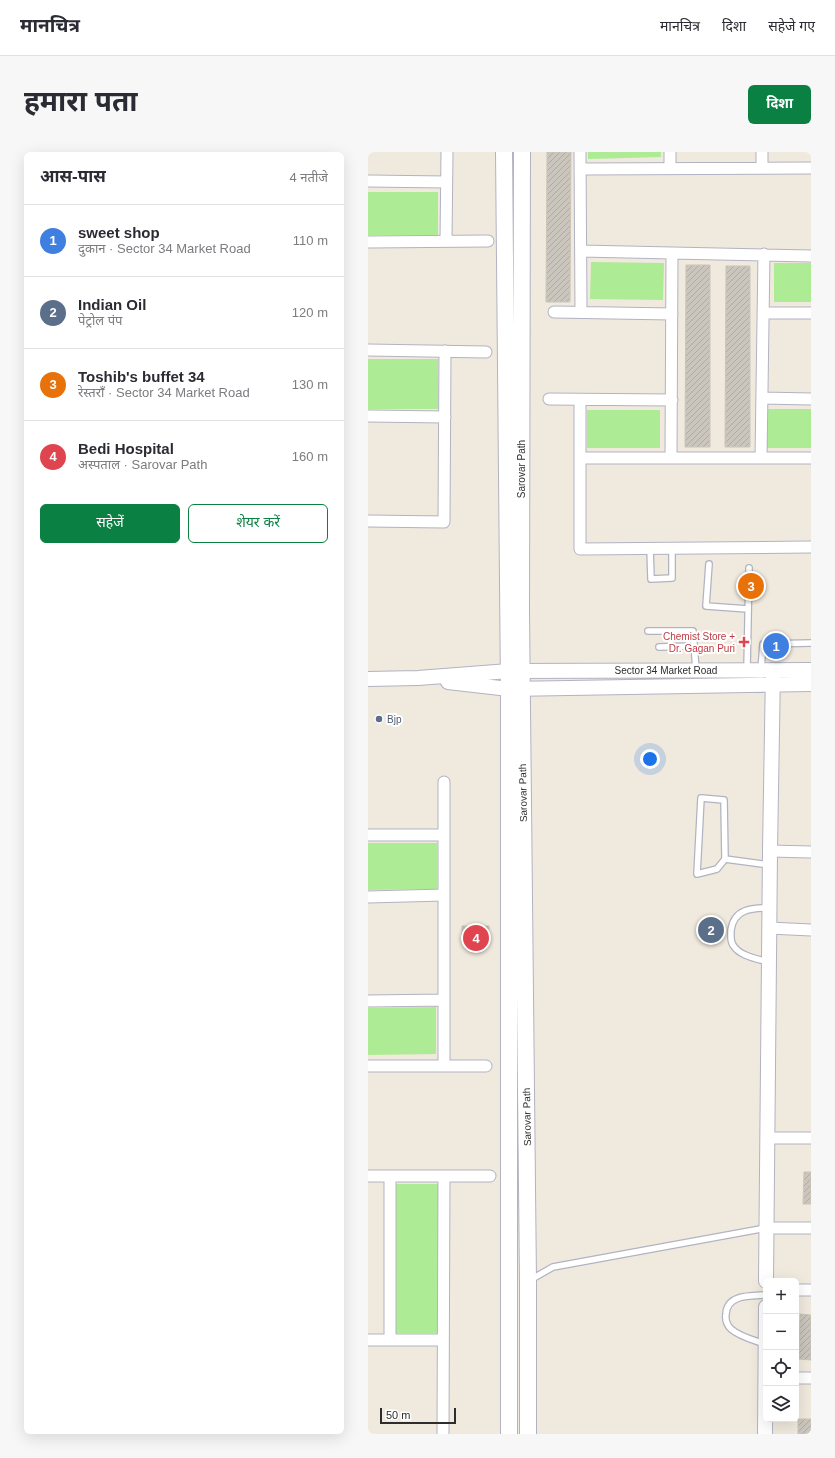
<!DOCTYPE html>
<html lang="hi">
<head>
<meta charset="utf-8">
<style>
  body { margin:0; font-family:Arial,"Noto Sans Devanagari",sans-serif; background:#f7f7f7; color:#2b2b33 }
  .controls { position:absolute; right:12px; bottom:12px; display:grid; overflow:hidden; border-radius:6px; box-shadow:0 4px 16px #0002 }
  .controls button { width:36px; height:36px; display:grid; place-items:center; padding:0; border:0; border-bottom:1px solid #e1e1e2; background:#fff; color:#2b2b33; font:20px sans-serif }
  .scale { position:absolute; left:12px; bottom:10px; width:76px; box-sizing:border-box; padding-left:4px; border:2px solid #2d2d2d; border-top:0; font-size:11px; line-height:14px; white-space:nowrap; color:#2d2d2d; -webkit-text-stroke:3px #fff; paint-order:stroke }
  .you { position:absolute; left:282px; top:607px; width:14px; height:14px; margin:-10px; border:3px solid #fff; border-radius:50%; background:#1a73e8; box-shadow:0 0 0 6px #1a73e833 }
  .badge { display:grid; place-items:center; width:26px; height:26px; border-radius:50%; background:#0b8043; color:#fff; font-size:13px; font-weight:700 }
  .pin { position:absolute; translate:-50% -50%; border:2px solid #fff; box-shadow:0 1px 4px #0006 }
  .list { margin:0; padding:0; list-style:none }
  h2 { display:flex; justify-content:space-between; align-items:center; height:52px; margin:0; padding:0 16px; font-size:17px }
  h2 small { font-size:13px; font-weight:400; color:#7c7c81 }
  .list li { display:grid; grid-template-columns:26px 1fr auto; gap:12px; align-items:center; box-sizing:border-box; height:72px; padding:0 16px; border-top:1px solid #e1e1e2 }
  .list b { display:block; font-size:15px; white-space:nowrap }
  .list p { margin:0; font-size:13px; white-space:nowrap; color:#7c7c81 }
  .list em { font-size:13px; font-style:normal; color:#7c7c81 }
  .actions { display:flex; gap:8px; padding:12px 16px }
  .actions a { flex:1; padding:9px 0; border:1px solid #0b8043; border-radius:6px; text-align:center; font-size:14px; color:#0b8043 }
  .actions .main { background:#0b8043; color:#fff }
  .icon { flex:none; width:22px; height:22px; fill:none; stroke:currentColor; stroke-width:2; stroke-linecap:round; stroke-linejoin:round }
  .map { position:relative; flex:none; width:443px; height:1282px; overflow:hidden; border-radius:6px }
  header { display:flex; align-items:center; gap:24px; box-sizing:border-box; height:56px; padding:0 20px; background:#fff; border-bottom:1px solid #e1e1e2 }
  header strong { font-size:19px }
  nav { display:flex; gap:22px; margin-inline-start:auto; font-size:14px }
  .intro { display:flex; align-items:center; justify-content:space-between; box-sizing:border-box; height:96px; padding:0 24px }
  h1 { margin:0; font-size:28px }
  .button { padding:10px 18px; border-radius:6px; background:#0b8043; color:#fff; font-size:14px; font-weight:700 }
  main { display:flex; gap:24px; padding:0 24px }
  aside { flex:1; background:#fff; border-radius:6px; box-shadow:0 4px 16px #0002 }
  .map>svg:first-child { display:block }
  .grass { fill:#adeb95 }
  .building { fill:url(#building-hatch); stroke:#ccc5b7 }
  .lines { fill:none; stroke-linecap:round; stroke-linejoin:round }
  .service-casing { stroke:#b2b3c2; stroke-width:8 }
  .minor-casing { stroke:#b2b3c2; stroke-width:13 }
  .tertiary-casing { stroke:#b2b3c2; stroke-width:16 }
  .secondary-casing { stroke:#b2b3c2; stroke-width:18 }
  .service { stroke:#fff; stroke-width:5.5 }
  .minor { stroke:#fff; stroke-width:11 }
  .tertiary { stroke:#fff; stroke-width:14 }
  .secondary { stroke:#fff; stroke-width:16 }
  .health-dot { fill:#e0444e; stroke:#fff; stroke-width:1.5 }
  .service-dot { fill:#5c6f8a; stroke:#fff; stroke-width:1.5 }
  .labels { text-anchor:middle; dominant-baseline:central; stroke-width:4; stroke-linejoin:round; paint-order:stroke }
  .street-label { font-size:10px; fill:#2d2d2d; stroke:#fff }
  .health-label { font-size:10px; fill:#be3a42; stroke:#fff; text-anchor:end }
  .service-label { font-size:10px; fill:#4e5e75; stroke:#fff; text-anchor:start }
</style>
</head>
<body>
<header>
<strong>मानचित्र</strong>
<nav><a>मानचित्र</a><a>दिशा</a><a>सहेजे गए</a></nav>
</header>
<div class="intro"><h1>हमारा पता</h1><a class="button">दिशा</a></div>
<main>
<aside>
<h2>आस-पास<small>4 नतीजे</small></h2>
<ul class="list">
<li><span class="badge" style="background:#3f7fe0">1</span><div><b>sweet shop</b><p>दुकान · Sector 34 Market Road</p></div><em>110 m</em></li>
<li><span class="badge" style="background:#5c6f8a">2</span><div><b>Indian Oil</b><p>पेट्रोल पंप</p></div><em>120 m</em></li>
<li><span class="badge" style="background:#e8710a">3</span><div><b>Toshib's buffet 34</b><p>रेस्तराँ · Sector 34 Market Road</p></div><em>130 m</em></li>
<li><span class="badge" style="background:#e0444e">4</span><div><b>Bedi Hospital</b><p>अस्पताल · Sarovar Path</p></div><em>160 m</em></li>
</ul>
<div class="actions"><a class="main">सहेजें</a><a>शेयर करें</a></div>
</aside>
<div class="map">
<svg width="443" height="1282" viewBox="0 0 443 1282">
  <defs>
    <pattern id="building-hatch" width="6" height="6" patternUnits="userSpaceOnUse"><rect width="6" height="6" fill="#cbc6bd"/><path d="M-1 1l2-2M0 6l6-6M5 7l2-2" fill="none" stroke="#afaaa3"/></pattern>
  </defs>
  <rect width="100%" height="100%" fill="#f0e9de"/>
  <path class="grass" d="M220 0H293V5L220 7Z
    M0 40H70V83H0Z
    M223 110 296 111 295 148 222 147Z
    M406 111H443V150H406Z
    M0 207H70V257H0Z
    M399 257H443V296H398Z
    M219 258H292V296H219Z
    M0 691H69V737L0 738Z
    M68 855V902L0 903V856Z
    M27 1032H71V1181H27Z"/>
  <path class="building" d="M179 0H203L202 150H178Z
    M318 113H342V295H317Z
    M358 114H382V295H357Z
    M94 774H121V790H94Z
    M436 1020H443V1052H435Z
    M432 1162 443 1163V1208L431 1207Z
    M430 1267H443V1282H430Z"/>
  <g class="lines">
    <g class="service-casing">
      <path id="service" d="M282 396 283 427 304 426V396
        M341 412 338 454 380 457
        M280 479H325L328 518
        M291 495 326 494
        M379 518 381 416
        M393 518 395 492 443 491
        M357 707 349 717 329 722 333 646 356 648 357 707 401 713
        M400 810C390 807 371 804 365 793 362 789 363 782 363 778 366 757 383 756 401 756
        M162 1128 185 1115 398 1076
        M397 1192C386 1188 372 1185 363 1177 359 1173 357 1168 358 1162 359 1142 383 1144 398 1143"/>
    </g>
    <g class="minor-casing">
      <path id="minor" d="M212 0 213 160
        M394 0V16
        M302 16V0
        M212 17 443 16
        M0 29 78 30
        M78 89 79 0
        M0 90 120 89
        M213 99 443 104
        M186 160 304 162
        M395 161H443
        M0 198 118 200
        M394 246 443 247
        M181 247 304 248
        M212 248V397L443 395
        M0 264 77 265
        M212 306H443
        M303 306 304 101
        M393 306 396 102
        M0 369 76 370 77 199
        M0 683H76
        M402 699 443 700
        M0 745 76 743
        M401 776 443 778
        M0 849 76 848
        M0 914H118
        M76 914V630
        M399 986H443
        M0 1024H122
        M22 1024V1188
        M399 1076H443
        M428 1138H443
        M0 1188H75
        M428 1226H443
        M75 1282 76 1024"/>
    </g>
    <g class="tertiary-casing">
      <path id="tertiary" d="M0 527 50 526 141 519 443 518
        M80 530 141 537 443 532
        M398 1129 402 699 405 518
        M397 1282 398 1155"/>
    </g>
    <g class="secondary-casing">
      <path id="secondary" d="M136 0 141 537V1282
        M154 0 153 460 160 1130V1282"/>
    </g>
    <use href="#service" class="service"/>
    <use href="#minor" class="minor"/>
    <use href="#tertiary" class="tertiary"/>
    <use href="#secondary" class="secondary"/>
  </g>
  <path class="health-dot" d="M374 484h4v4h4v4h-4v4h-4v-4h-4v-4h4z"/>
  <circle class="service-dot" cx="11" cy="567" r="4"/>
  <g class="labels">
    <g class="street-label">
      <text transform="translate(153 317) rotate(-90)">Sarovar Path</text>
      <text x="298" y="518">Sector 34 Market Road</text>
      <text transform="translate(155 641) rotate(-91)">Sarovar Path</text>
      <text transform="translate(159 965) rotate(-91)">Sarovar Path</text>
    </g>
    <g class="health-label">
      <text x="367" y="484">Chemist Store +<tspan x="367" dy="12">Dr. Gagan Puri</tspan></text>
    </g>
    <g class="service-label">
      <text x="19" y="567">Bjp</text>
    </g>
  </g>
</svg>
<div class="controls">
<button>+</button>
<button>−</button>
<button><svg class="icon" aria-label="locate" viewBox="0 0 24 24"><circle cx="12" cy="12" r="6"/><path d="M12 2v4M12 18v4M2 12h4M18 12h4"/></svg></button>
<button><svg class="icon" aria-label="layers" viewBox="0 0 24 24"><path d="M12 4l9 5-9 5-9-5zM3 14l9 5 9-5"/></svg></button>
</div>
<div class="scale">50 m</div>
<div class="you"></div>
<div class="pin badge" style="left:408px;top:494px;background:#3f7fe0">1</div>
<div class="pin badge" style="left:343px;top:778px;background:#5c6f8a">2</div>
<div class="pin badge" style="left:383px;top:434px;background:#e8710a">3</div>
<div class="pin badge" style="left:108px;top:786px;background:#e0444e">4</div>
</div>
</main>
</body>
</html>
